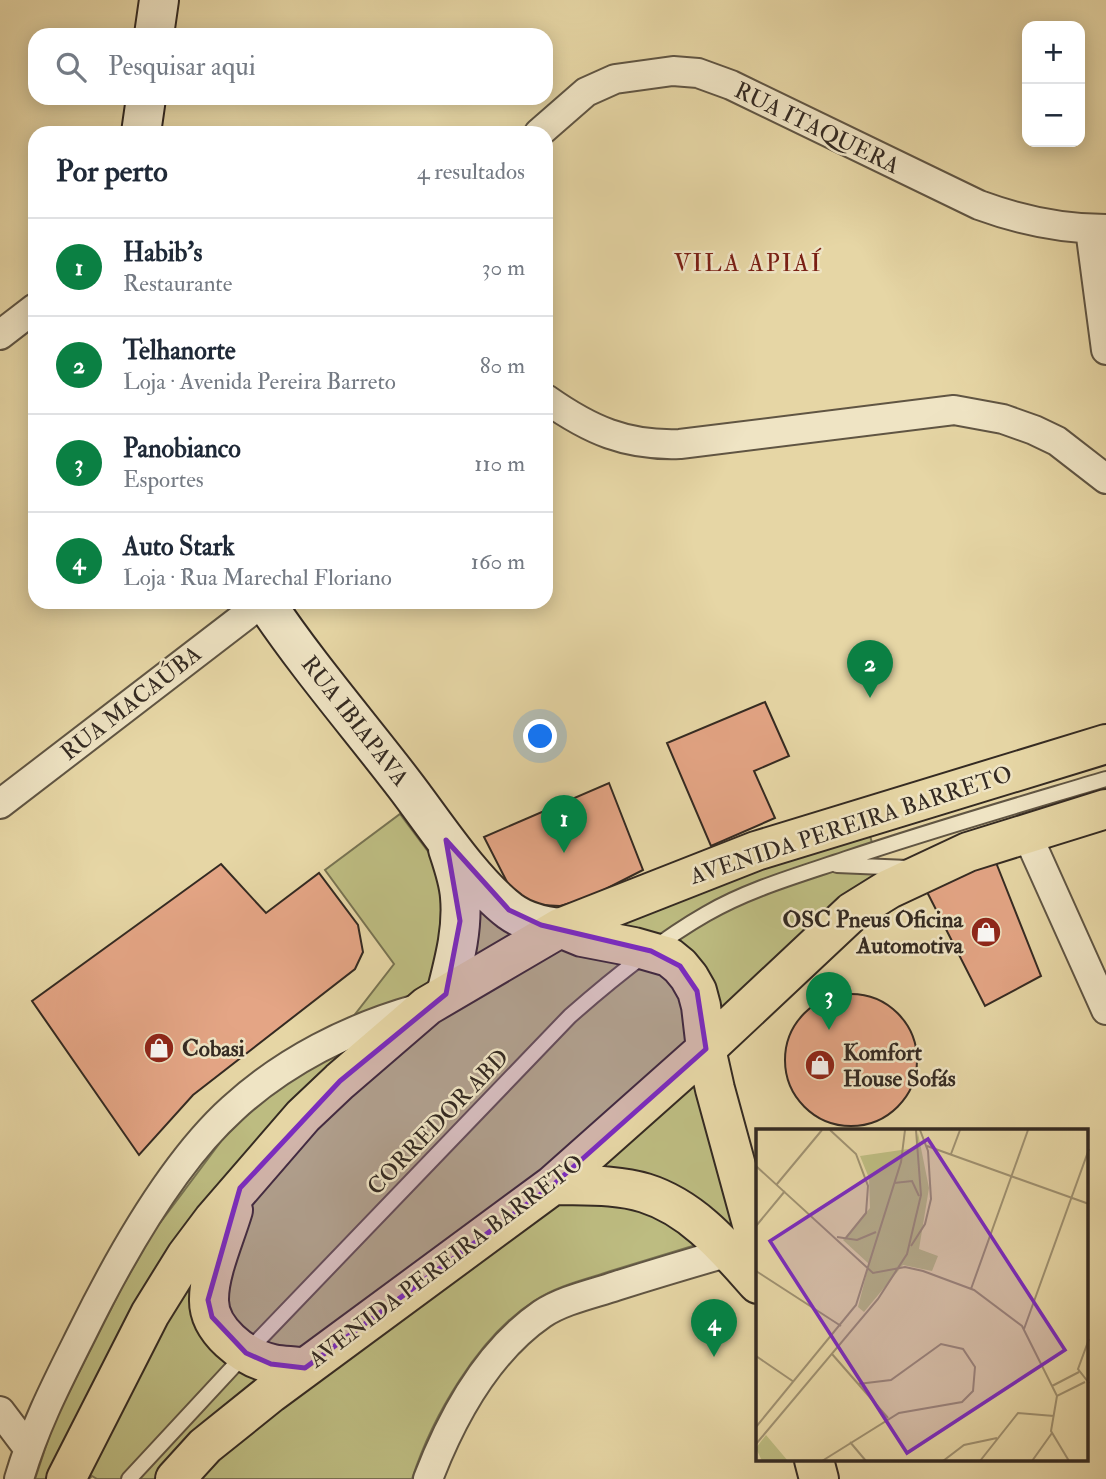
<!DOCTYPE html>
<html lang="pt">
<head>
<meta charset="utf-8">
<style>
  body { margin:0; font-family:"IM FELL Double Pica",serif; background:#f6f6f7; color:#1f2937 }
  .controls { position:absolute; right:21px; top:21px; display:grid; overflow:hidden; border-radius:14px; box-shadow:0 4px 18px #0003 }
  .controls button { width:63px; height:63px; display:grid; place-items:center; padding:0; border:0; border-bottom:2px solid #e0e1e3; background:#fff; color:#1f2937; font:35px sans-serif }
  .you { position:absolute; left:541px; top:737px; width:24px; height:24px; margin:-18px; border:5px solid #fff; border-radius:50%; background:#1a73e8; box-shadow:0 0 0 10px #1a73e833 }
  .badge { display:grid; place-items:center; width:46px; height:46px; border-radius:50%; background:#0b8043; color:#fff; font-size:23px; font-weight:700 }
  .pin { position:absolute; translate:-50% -58px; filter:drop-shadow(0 2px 4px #0008) }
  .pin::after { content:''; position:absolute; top:37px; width:24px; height:21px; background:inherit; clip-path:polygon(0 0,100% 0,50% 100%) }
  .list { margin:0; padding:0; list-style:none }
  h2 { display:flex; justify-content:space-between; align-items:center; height:91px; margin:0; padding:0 28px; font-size:30px }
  h2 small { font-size:23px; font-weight:400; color:#747a83 }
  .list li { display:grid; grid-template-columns:46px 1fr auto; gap:21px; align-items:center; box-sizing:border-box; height:98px; padding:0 28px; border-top:2px solid #e0e1e3 }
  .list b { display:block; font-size:26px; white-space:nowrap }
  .list p { margin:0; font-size:23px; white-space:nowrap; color:#747a83 }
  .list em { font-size:23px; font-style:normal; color:#747a83 }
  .icon { flex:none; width:38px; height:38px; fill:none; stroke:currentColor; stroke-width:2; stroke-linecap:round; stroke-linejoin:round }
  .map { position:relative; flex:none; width:1106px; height:1479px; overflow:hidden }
  .search { position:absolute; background:#fff; box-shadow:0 4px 18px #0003; left:28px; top:28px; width:525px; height:77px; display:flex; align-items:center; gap:18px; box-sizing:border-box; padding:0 24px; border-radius:21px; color:#747a83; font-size:26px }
  .panel { position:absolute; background:#fff; box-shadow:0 4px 18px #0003; left:28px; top:126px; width:525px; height:483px; border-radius:21px }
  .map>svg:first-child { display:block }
  .green { fill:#bdbc81; stroke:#787352; stroke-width:2 }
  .building { fill:#e4a585; stroke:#342a22; stroke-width:2 }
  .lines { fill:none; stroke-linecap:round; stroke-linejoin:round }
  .lane-casing { stroke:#605543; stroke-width:18 }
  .street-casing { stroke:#605543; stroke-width:32 }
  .secondary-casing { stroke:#342a22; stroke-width:42 }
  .primary-casing { stroke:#342a22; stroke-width:42 }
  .lane { stroke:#efe4c4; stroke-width:14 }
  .street { stroke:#efe4c4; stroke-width:28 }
  .secondary { stroke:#efe4c4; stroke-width:38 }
  .primary { stroke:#e6d6a5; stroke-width:38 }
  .marked { fill:#7b2cbf; fill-opacity:0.2; stroke:#7b2cbf; stroke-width:5; stroke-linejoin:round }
  .labels { text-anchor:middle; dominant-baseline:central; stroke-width:5; stroke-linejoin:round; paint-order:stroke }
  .street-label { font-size:23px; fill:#342a22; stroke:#efe4c4 }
  .poi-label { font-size:23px; font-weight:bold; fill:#342a22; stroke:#efe4c4; text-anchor:start }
  .neighbourhood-label { font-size:24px; letter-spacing:2px; fill:#7a1f14; stroke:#efe4c4 }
  .inset-road { fill:none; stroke:#9f9171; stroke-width:2 }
  .view { fill:#7b2cbf; fill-opacity:0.15; stroke:#7b2cbf; stroke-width:3.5 }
  .inset-edge { fill:none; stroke:#342a22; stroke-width:3.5 }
</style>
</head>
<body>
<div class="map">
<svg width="1106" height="1479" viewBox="0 0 1106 1479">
  <rect width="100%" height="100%" fill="#e6d6a5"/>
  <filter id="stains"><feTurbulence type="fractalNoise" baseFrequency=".00286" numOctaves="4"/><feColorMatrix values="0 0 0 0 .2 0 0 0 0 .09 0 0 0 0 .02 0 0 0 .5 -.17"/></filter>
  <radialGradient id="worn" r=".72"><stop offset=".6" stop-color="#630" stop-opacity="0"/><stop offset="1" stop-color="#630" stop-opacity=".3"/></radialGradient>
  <path class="green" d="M400 814 430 854 498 925 868 829 882 877 689 1047 745 1251 732 1234C693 1246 653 1258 614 1270 587 1279 558 1285 534 1301 478 1337 432 1417 412 1479H97L92 1476 89 1479H35L54 1422 121 1289 154 1231 222 1140 254 1108 325 1053 394 964 325 870Z"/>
  <path class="building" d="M765 702 789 756 754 771 775 818 711 846 667 743Z
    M609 783 643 870 588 898 560 906 541 905 519 899 507 882 484 837Z
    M995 860 1041 976 985 1006 925 888Z
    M221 864 266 913 319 873 358 925 363 952 355 969 193 1095 139 1155 32 1001Z
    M785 1060a66 66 0 1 1 132 0a66 66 0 1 1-132 0Z"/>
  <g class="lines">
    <g class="lane-casing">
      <path id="lane" d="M837 865 908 868
        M129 1479 246 1353 570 1016C612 979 657 942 706 914 749 889 799 875 846 859 932 830 1019 805 1106 779"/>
    </g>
    <g class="street-casing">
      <path id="street" d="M539 133 586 92 615 79 673 71 698 73 731 85 979 205C1020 220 1062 229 1106 229
        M1090 229 1106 350
        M0 335 35 308
        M546 399C590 430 626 446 680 444L954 410 1003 419 1034 430 1057 441 1106 479
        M0 804 263 602
        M1026 832 1106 1010
        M0 1411 28 1448
        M19 1479C34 1427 58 1381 82 1333 118 1260 171 1164 232 1109 284 1061 350 1028 417 1009
        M428 1479C451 1419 487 1352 542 1314 563 1300 592 1294 616 1286 654 1274 691 1263 729 1252"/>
    </g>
    <g class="secondary-casing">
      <path id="secondary" d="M154 35 159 0
        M141 133 146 98
        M265 602C307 665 358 724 404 784 434 823 471 881 510 911 525 922 542 926 560 928
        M446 994C454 962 463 930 460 897 459 881 453 864 448 849"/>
    </g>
    <g class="primary-casing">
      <path id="primary" d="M560 928 582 937 634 947 669 957 680 966 689 977 697 991 701 1006 706 1049 715 1089 758 1246
        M553 1185C584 1186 616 1184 645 1193 693 1208 726 1248 758 1284
        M233 1210C225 1237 209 1272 209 1299 208 1330 244 1358 273 1364 283 1366 294 1366 305 1368
        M814 1460 819 1479
        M66 1479 150 1314 186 1256 213 1220 303 1116 340 1081 427 1006 560 928 756 851 1106 744
        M175 1479 205 1446 271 1393 553 1185 706 1049 852 912 889 889 968 852 1106 809"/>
    </g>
    <use href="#lane" class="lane"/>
    <use href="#street" class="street"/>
    <use href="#secondary" class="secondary"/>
    <use href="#primary" class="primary"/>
  </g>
  <path class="marked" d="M446 840 509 910 541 925 651 951 680 966 697 991 706 1049 553 1185 305 1368 271 1364 246 1353 212 1317 208 1300 240 1188 340 1081 446 994 460 921Z"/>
  <defs>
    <g id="shop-disc" transform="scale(1.575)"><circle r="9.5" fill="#8f2418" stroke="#efe4c4"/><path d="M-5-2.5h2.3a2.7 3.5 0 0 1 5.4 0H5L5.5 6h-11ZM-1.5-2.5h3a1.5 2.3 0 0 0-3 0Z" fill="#fff"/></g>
  </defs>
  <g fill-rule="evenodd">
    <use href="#shop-disc" x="986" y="932"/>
    <use href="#shop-disc" x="159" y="1048"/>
    <use href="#shop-disc" x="820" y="1065"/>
  </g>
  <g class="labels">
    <g class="street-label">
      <text transform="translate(817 128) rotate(26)">RUA ITAQUERA</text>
      <text transform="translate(131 703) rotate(-38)">RUA MACAÚBA</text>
      <text transform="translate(355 721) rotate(52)">RUA IBIAPAVA</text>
      <text transform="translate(851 825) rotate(-18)">AVENIDA PEREIRA BARRETO</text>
      <text transform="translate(438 1122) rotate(-46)">CORREDOR ABD</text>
      <text transform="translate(446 1261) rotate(-37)">AVENIDA PEREIRA BARRETO</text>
    </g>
    <g class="poi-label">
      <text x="963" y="919" text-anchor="end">OSC Pneus Oficina<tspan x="963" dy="26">Automotiva</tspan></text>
      <text x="182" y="1048">Cobasi</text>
      <text x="843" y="1052">Komfort<tspan x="843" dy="26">House Sofás</tspan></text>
    </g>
    <g class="neighbourhood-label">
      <text x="748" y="263">VILA APIAÍ</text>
    </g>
  </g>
  <g transform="translate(756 1129)">
    <rect width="332" height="332" fill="#e6d6a5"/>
    <path d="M162 4 173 59 163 120 182 127 176 142 147 136 108 183 102 178 113 135 87 111 114 79 113 49 104 27 159 19ZM10 306 32 332H6L0 319Z" fill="#bdbc81"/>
    <path class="inset-road" d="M74 1 100 25 112 57 110 84 89 110M171 17 333 75M195 25 204 1M0 37 117 144 149 138 167 142 218 161 266 197 301 267 329 253M138 54 156 52 163 67M21 55 66 1M0 97 29 62M81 108 101 111 120 103M155 117 169 95 175 70 172 22 164 1M0 142 85 197M215 160 272 1M268 200 333 20M333 210 322 240 333 254M76 225 132 289M0 227 38 253M296 257 323 243M301 267 295 302 313 332M0 298 100 176 145 33 149 1M94 313 110 332M0 315 122 170 151 125 165 66 160 1M66 332 143 284 206 273 217 262 219 238 207 220 185 215 135 251 102 255M187 332 208 316 241 309M224 332 262 284 298 287M276 332 296 304"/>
    <path class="view" d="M172 10 309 221 151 324 14 112Z"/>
    <rect width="332" height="332" class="inset-edge"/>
  </g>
  <rect width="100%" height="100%" filter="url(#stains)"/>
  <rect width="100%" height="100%" fill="url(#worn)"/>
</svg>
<div class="controls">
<button>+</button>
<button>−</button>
</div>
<div class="you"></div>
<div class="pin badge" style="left:564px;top:853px">1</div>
<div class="pin badge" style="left:870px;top:698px">2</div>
<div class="pin badge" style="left:829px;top:1030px">3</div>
<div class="pin badge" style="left:714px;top:1357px">4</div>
<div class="search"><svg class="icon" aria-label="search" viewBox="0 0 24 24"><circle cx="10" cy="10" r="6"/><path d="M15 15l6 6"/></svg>Pesquisar aqui</div>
<section class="panel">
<h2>Por perto<small>4 resultados</small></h2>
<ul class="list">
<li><span class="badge">1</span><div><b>Habib's</b><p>Restaurante</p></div><em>30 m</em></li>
<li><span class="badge">2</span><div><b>Telhanorte</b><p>Loja · Avenida Pereira Barreto</p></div><em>80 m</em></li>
<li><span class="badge">3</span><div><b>Panobianco</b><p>Esportes</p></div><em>110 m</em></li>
<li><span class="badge">4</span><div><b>Auto Stark</b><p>Loja · Rua Marechal Floriano</p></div><em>160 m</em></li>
</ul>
</section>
</div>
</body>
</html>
